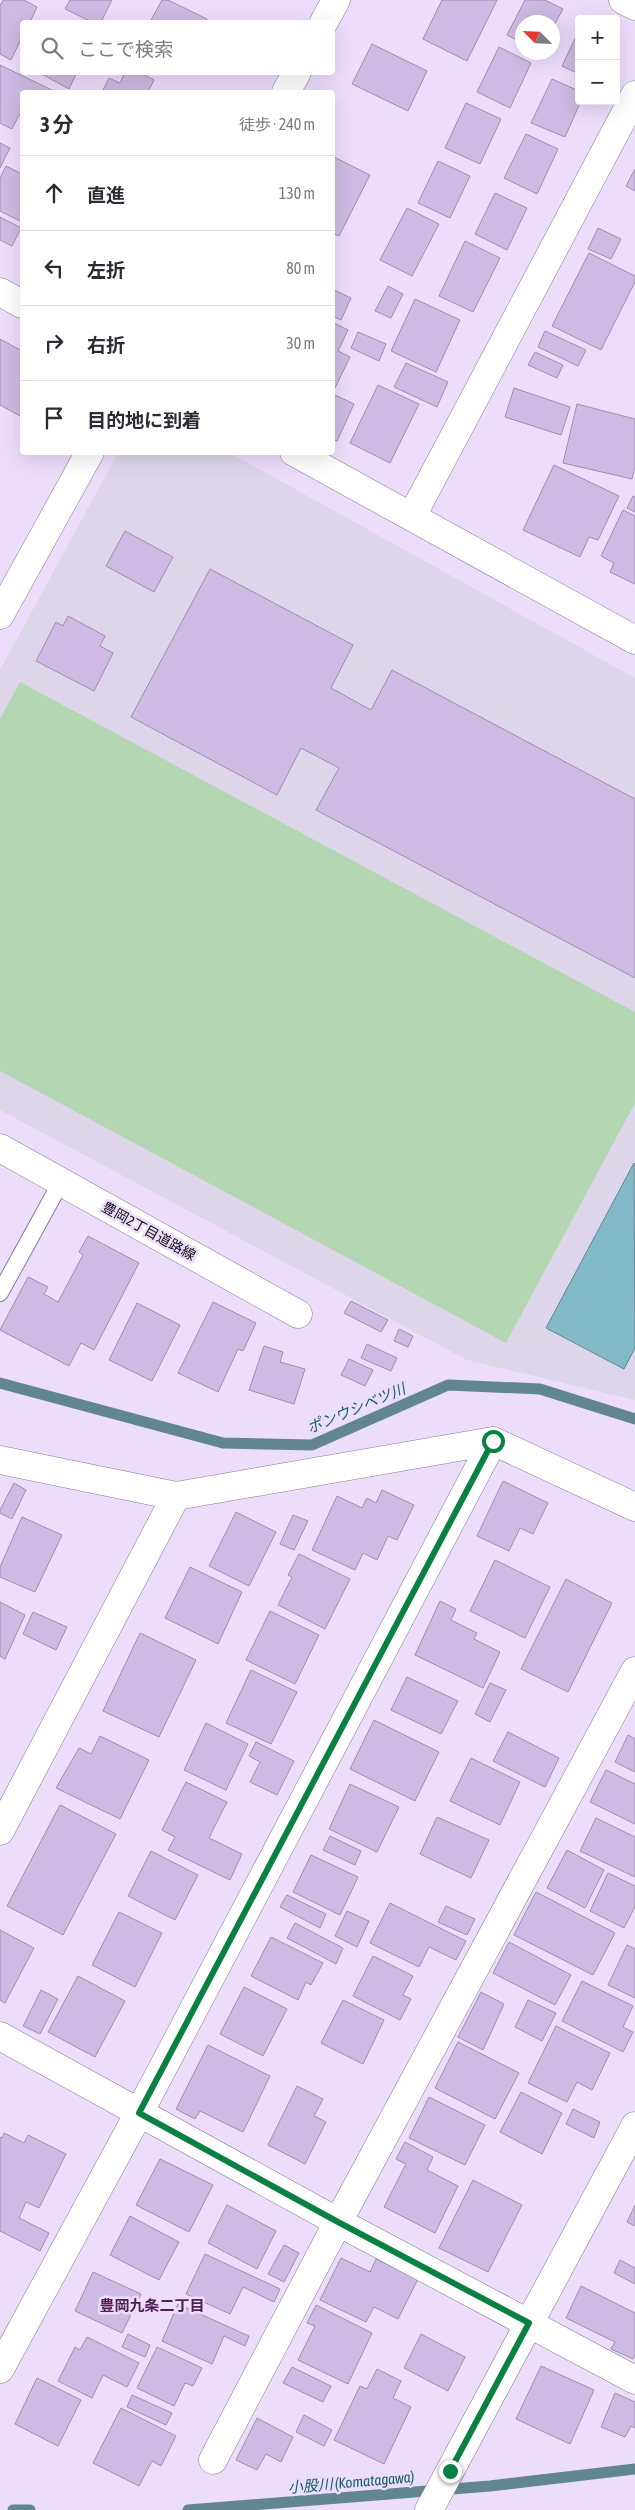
<!DOCTYPE html>
<html lang="ja">
<head>
<meta charset="utf-8">
<style>
  body { margin:0; font-family:"Asap Condensed","Noto Sans JP",sans-serif; background:#f2f2f3; color:#2b2b33 }
  .controls { position:absolute; right:15px; top:15px; display:grid; overflow:hidden; border-radius:5px; box-shadow:0 5px 20px #0002 }
  .controls button { width:45px; height:45px; display:grid; place-items:center; padding:0; border:0; border-bottom:1px solid #e1e1e2; background:#fff; color:#2b2b33; font:25px sans-serif }
  .compass { position:absolute; left:515px; top:15px; width:45px; height:45px; border-radius:50%; background:#fff; box-shadow:0 5px 20px #0002; rotate:294deg }
  .stop { position:absolute; width:15px; height:15px; margin:-11px; border:4px solid #0b8043; border-radius:50%; background:#fff }
  .stop.end { background:#0b8043; border-color:#fff; box-shadow:0 1px 5px #0008 }
  .list { margin:0; padding:0; list-style:none }
  h2 { display:flex; justify-content:space-between; align-items:center; height:65px; margin:0; padding:0 20px; font-size:21px }
  h2 small { font-size:16px; font-weight:400; color:#7c7c81 }
  .list li { display:grid; grid-template-columns:32px 1fr auto; gap:15px; align-items:center; box-sizing:border-box; height:75px; padding:0 20px; border-top:1px solid #e1e1e2 }
  .list b { display:block; font-size:19px; white-space:nowrap }
  .list em { font-size:16px; font-style:normal; color:#7c7c81 }
  .icon { flex:none; width:28px; height:28px; fill:none; stroke:currentColor; stroke-width:2; stroke-linecap:round; stroke-linejoin:round }
  .map { position:relative; flex:none; width:635px; height:2510px; overflow:hidden }
  .search { position:absolute; background:#fff; box-shadow:0 5px 20px #0002; left:20px; top:20px; width:315px; height:55px; display:flex; align-items:center; gap:12px; box-sizing:border-box; padding:0 18px; border-radius:5px; color:#7c7c81; font-size:19px }
  .panel { position:absolute; background:#fff; box-shadow:0 5px 20px #0002; left:20px; top:90px; width:315px; height:365px; border-radius:5px }
  .map>svg:first-child { display:block }
  .education { fill:#ddd6eb }
  .green { fill:#b5d6b3 }
  .water { fill:#83bac7; stroke:#618692 }
  .lines { fill:none; stroke-linecap:round; stroke-linejoin:round }
  .stream { stroke:#618692; stroke-width:11 }
  .building { fill:#cebae2; stroke:#9d8fab }
  .service-casing { stroke:#887b96; stroke-width:18 }
  .minor-casing { stroke:#887b96; stroke-width:29 }
  .service { stroke:#fff; stroke-width:16 }
  .minor { stroke:#fff; stroke-width:28 }
  .route { stroke:#0b8043; stroke-width:6 }
  .labels { text-anchor:middle; dominant-baseline:central; stroke-width:5; stroke-linejoin:round; paint-order:stroke }
  .street-label { font-size:14px; fill:#130e18; stroke:#ecddfb }
  .water-label { font-size:15px; font-style:italic; fill:#145e6d; stroke:#ecddfb }
  .neighbourhood-label { font-size:15px; font-weight:bold; fill:#502050; stroke:#ecddfb }
</style>
</head>
<body>
<div class="map">
<svg width="635" height="2510" viewBox="0 0 635 2510">
  <rect width="100%" height="100%" fill="#ecddfb"/>
  <path class="education" d="M118 453H230L635 678V1400L467 1360 0 1110V670Z"/>
  <path class="green" d="M20 682 635 1012V1103L506 1343 0 1071V719Z"/>
  <path class="water" d="M634 1163 635 1348 624 1369 546 1328Z"/>
  <g class="lines">
    <path class="stream" d="M0 1383 223 1443 312 1445 448 1385 540 1389 635 1419
      M13 2510H30
      M188 2510 490 2486 635 2469"/>
  </g>
  <path class="building" d="M3 0H24L37 7 30 22H22V37L11 60 0 54V6Z
    M70 0H112L101 22H92L65 9Z
    M162 0H168L207 19 206 22H150Z
    M442 0H497L467 61 423 39Z
    M525 0H545L563 9 552 29V22H522V43L507 35Z
    M579 30V74L562 66Z
    M372 44 427 71 408 111 352 84Z
    M499 47 531 63 510 108 477 92Z
    M0 65 54 91 22 92V117L19 115 12 129 0 123Z
    M38 72H77L69 89Z
    M125 72H138L154 80 148 92H102L109 78 120 83Z
    M552 79 579 91V101H581L565 137 531 123Z
    M466 103 501 119 480 164 445 148Z
    M526 134 558 149 537 194 504 178Z
    M0 143 10 148 0 168Z
    M332 156 370 175 339 236 332 233Z
    M438 161 470 176 450 218 418 203Z
    M6 166 22 174V222L0 211V178Z
    M635 169V191L626 186Z
    M495 193 527 208 507 250 475 234Z
    M407 208 439 224 412 276 380 260Z
    M0 217 21 228 12 246 0 240Z
    M598 228 621 239 611 259 588 249Z
    M465 241 500 258 473 312 439 296Z
    M589 253 635 276V282L601 350 552 326Z
    M388 286 403 294 391 318 375 311Z
    M332 289 351 298 341 320 332 316Z
    M415 299 460 320 436 372 391 351Z
    M332 322 348 330 338 351 350 357 332 394Z
    M545 331 586 350 578 366 538 347Z
    M358 332 386 344 379 361 351 348Z
    M0 339 22 351V417L0 405Z
    M535 352 563 365 557 378 528 365Z
    M406 363 448 382 437 407 394 387Z
    M378 385 419 404 390 463 350 443Z
    M514 388 570 407 561 435 505 417Z
    M335 395 354 404 337 441 332 439V401Z
    M577 404 635 419V466L632 479 563 463Z
    M554 465 619 496 598 540 589 537 580 557 523 530Z
    M633 496 635 497V512L627 508Z
    M623 510 635 516V584L610 572 614 563 601 556Z
    M125 531 173 557 154 592 106 566Z
    M210 569 353 645 331 688 371 710 392 670 635 799V978L316 810 339 768 301 748 277 795 131 717Z
    M68 616 105 636 100 646 113 653 94 691 36 661 56 622 63 626Z
    M88 1236 139 1263 94 1350 81 1343 69 1366 0 1330 28 1277 48 1287 44 1294 58 1302 83 1255 79 1252Z
    M351 1301 388 1320 381 1332 344 1313Z
    M213 1302 256 1323 243 1351 238 1349 218 1392 178 1373Z
    M137 1303 180 1325 152 1381 109 1360Z
    M399 1329 413 1336 408 1347 394 1341Z
    M367 1344 397 1358 391 1371 361 1358Z
    M264 1346 283 1352 280 1362 305 1369 294 1404 249 1390Z
    M349 1359 373 1370 365 1386 341 1375Z
    M503 1481 548 1503 533 1534 520 1528 509 1551 477 1536Z
    M14 1483 26 1490 12 1519 0 1513V1510Z
    M382 1490 414 1505 397 1540 388 1536 377 1560 363 1553 355 1570 312 1550 337 1496 362 1508 367 1498 376 1503Z
    M236 1512 276 1532 249 1586 209 1566Z
    M293 1515 308 1521 294 1550 280 1544Z
    M22 1517 62 1535 35 1592 0 1577V1567Z
    M299 1554 350 1579 325 1629 278 1605 292 1577 288 1575Z
    M495 1560 550 1587 525 1638 470 1611Z
    M190 1567 242 1592 218 1644 165 1618Z
    M566 1579 612 1603 568 1692 521 1669Z
    M440 1601 456 1609 451 1620 477 1633 474 1639 500 1652 483 1688 415 1655Z
    M0 1602 25 1615 5 1659 0 1656Z
    M270 1611 319 1635 295 1684 246 1660Z
    M33 1612 67 1627 56 1650 23 1634Z
    M140 1633 196 1660 159 1737 103 1711Z
    M251 1670 297 1692 271 1744 226 1723Z
    M407 1677 458 1701 441 1734 391 1710Z
    M490 1683 506 1690 490 1722 475 1714Z
    M374 1720 439 1752 415 1801 350 1769Z
    M206 1723 248 1744 226 1790 184 1770Z
    M508 1732 559 1758 545 1787 493 1761Z
    M628 1735 635 1739V1772L615 1762Z
    M100 1736 149 1760 120 1819 56 1788 79 1748 91 1754Z
    M256 1742 294 1761 277 1795 250 1782 260 1762 249 1756Z
    M471 1758 520 1782 500 1825 450 1801Z
    M606 1770 635 1784V1824L590 1802Z
    M186 1782 227 1802 209 1838 242 1854 230 1880 168 1850 175 1837 162 1830Z
    M350 1784 399 1807 377 1852 329 1829Z
    M60 1805 116 1834 63 1935 7 1906Z
    M437 1817 489 1840 471 1878 420 1854Z
    M596 1818 635 1837V1877L580 1851Z
    M330 1836 361 1851 355 1865 323 1850Z
    M567 1850 604 1870 585 1908 547 1888Z
    M151 1851 198 1875 175 1920 128 1896Z
    M311 1855 358 1877 340 1915 293 1892Z
    M608 1873 635 1886V1907L624 1928 590 1911Z
    M536 1892 615 1933 593 1975 514 1935Z
    M287 1895 326 1914 320 1928 280 1907Z
    M390 1903 466 1941 456 1960 429 1947 419 1967 370 1943Z
    M446 1906 475 1919 467 1935 438 1922Z
    M347 1911 369 1921 357 1947 335 1936Z
    M119 1912 162 1933 135 1987 92 1965Z
    M295 1923 343 1948 336 1964 287 1938Z
    M0 1930 34 1948 5 2003 0 2000Z
    M271 1937 323 1963 311 1985 306 1982 298 2000 251 1976Z
    M509 1942 571 1975 555 2005 493 1973Z
    M627 1945 635 1949V1998L608 1985Z
    M373 1956 413 1976 403 1995 411 1999 400 2020 353 1996Z
    M78 1976 125 2001 95 2057 48 2032Z
    M582 1981 633 2006 623 2027 633 2032 623 2052 562 2021Z
    M244 1987 287 2009 263 2056 220 2034Z
    M41 1990 58 1999 40 2034 23 2026Z
    M481 1992 504 2004 483 2050 458 2037Z
    M343 2000 384 2020 363 2064 321 2043Z
    M528 2000 556 2013 542 2041 515 2027Z
    M556 2026 610 2053 592 2090 577 2082 567 2102 528 2083Z
    M458 2042 519 2073 495 2119 435 2088Z
    M208 2045 270 2076 243 2132 200 2111 195 2119 176 2109Z
    M297 2086 323 2099 314 2116 326 2122 305 2164 268 2145Z
    M521 2092 562 2113 542 2154 500 2132Z
    M429 2097 485 2125 465 2165 409 2138Z
    M573 2109 600 2122 594 2138 566 2124Z
    M4 2133 24 2143 28 2135 66 2154 39 2208 26 2202 19 2218 49 2233 40 2251 0 2231V2137L2 2138Z
    M405 2142 433 2157 427 2170 458 2186 435 2233 384 2207 406 2164 396 2159Z
    M160 2159 213 2185 189 2232 136 2205Z
    M473 2180 522 2205 488 2272 439 2248Z
    M227 2205 276 2231 257 2269 208 2243Z
    M635 2205V2226L627 2222Z
    M130 2216 179 2242 159 2280 110 2255Z
    M284 2245 299 2253 284 2282 268 2274Z
    M205 2254 280 2289 274 2302 243 2287 230 2314 186 2294Z
    M341 2258 370 2272 376 2259 418 2279 398 2319 374 2307 366 2322 320 2300Z
    M620 2260 635 2268V2284L614 2273Z
    M93 2272 141 2294 122 2333 75 2311Z
    M581 2286 635 2313V2355L633 2359 611 2349 615 2342 566 2318Z
    M178 2304 249 2336 245 2346 224 2336 212 2364 162 2341Z
    M316 2305 372 2333 348 2384 298 2360 315 2326 307 2323Z
    M128 2334 150 2345 145 2357 122 2347Z
    M421 2334 465 2357 448 2391 404 2368Z
    M87 2337 139 2363 127 2387 103 2375 92 2398 58 2381 75 2347 80 2350Z
    M157 2347 202 2368 193 2386 185 2383 174 2406 137 2388Z
    M541 2366 594 2390 570 2444 516 2419Z
    M292 2367 331 2386 323 2402 283 2383Z
    M377 2369 401 2381 393 2398 411 2407 384 2464 334 2440 360 2386 367 2389Z
    M37 2378 81 2400 58 2446 15 2424Z
    M615 2393 635 2402V2428L631 2426 625 2437 601 2427Z
    M132 2395 172 2413 166 2425 127 2407Z
    M121 2408 176 2436 161 2466 152 2461 139 2486 93 2463Z
    M304 2415 332 2430 324 2446 296 2432Z
    M257 2418 293 2437 281 2462 266 2454 257 2470 236 2460Z"/>
  <g class="lines">
    <g class="service-casing">
      <path id="service" d="M0 1293 61 1182"/>
    </g>
    <g class="minor-casing">
      <path id="minor" d="M623 0 635 6
        M324 22 336 0
        M286 92 297 72
        M0 292 22 304
        M294 452 635 640
        M412 516 635 95
        M0 615 90 452
        M0 1148 298 1314
        M0 1460 176 1496 493 1441 635 1507
        M0 1831 176 1496
        M0 2036 338 2222 635 2380
        M0 2369 139 2113 493 1441
        M213 2460 338 2222 635 1671
        M429 2510 635 2126"/>
    </g>
    <use href="#service" class="service"/>
    <use href="#minor" class="minor"/>
  </g>
  <g class="lines">
    <path class="route" d="M450 2471 529 2323 338 2222 139 2113 493 1441"/>
  </g>
  <g class="labels">
    <g class="street-label">
      <text transform="translate(149 1231) rotate(29)">豊岡2丁目道路線</text>
    </g>
    <g class="water-label">
      <text transform="translate(356 1408) rotate(-23)">ポンウシベツ川</text>
      <text transform="translate(351 2482) rotate(-5)">小股川 (Komatagawa)</text>
    </g>
    <g class="neighbourhood-label">
      <text x="152" y="2305">豊岡九条二丁目</text>
    </g>
  </g>
</svg>
<div class="controls">
<button>+</button>
<button>−</button>
</div>
<svg class="compass" viewBox="-18 -18 36 36"><path d="M0-13l5 13h-10z" fill="#e53935"/><path d="M0 13l5-13h-10z" fill="#7c7c81"/></svg>
<div class="stop" style="left:493px;top:1441px"></div>
<div class="stop end" style="left:450px;top:2471px"></div>
<div class="search"><svg class="icon" aria-label="search" viewBox="0 0 24 24"><circle cx="10" cy="10" r="6"/><path d="M15 15l6 6"/></svg>ここで検索</div>
<section class="panel">
<h2>3 分<small>徒歩 · 240 m</small></h2>
<ul class="list">
<li><svg class="icon" aria-label="ahead" viewBox="0 0 24 24"><path d="M12 20V5M6 11l6-6 6 6"/></svg><div><b>直進</b></div><em>130 m</em></li>
<li><svg class="icon" aria-label="left" viewBox="0 0 24 24"><path d="M17 20v-9H6M10 6l-5 5 5 5"/></svg><div><b>左折</b></div><em>80 m</em></li>
<li><svg class="icon" aria-label="right" viewBox="0 0 24 24"><path d="M7 20v-9h11M14 6l5 5-5 5"/></svg><div><b>右折</b></div><em>30 m</em></li>
<li><svg class="icon" aria-label="arrive" viewBox="0 0 24 24"><path d="M6 21V4h12l-3 4 3 4H6"/></svg><div><b>目的地に到着</b></div></li>
</ul>
</section>
</div>
</body>
</html>
